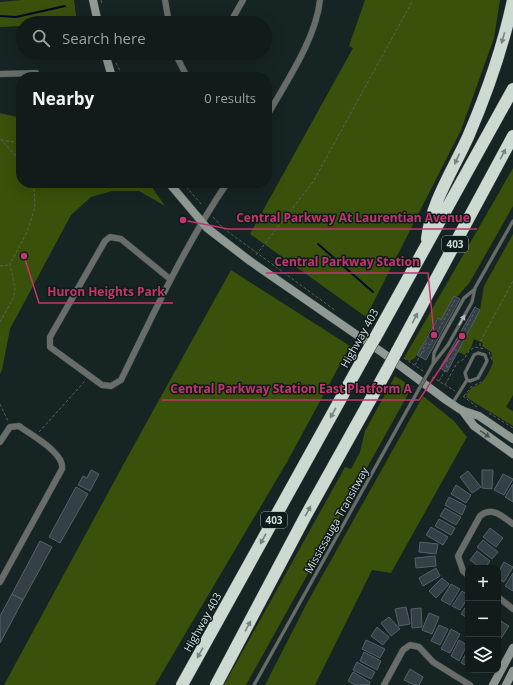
<!DOCTYPE html>
<html lang="en">
<head>
<meta charset="utf-8">
<style>
  body { margin:0; font-family:"Open Sans",sans-serif; background:#1e2827; color:#f1f3f6 }
  .controls { position:absolute; right:12px; bottom:12px; display:grid; overflow:hidden; border-radius:8px; box-shadow:0 4px 16px #0002 }
  .controls button { width:36px; height:36px; display:grid; place-items:center; padding:0; border:0; border-bottom:1px solid #303939; background:#101b1a; color:#f1f3f6; font:20px sans-serif }
  .list { margin:0; padding:0; list-style:none }
  h2 { display:flex; justify-content:space-between; align-items:center; height:52px; margin:0; padding:0 16px; font-size:17px }
  h2 small { font-size:13px; font-weight:400; color:#9ca1a2 }
  .icon { flex:none; width:22px; height:22px; fill:none; stroke:currentColor; stroke-width:2; stroke-linecap:round; stroke-linejoin:round }
  .map { position:relative; flex:none; width:513px; height:685px; overflow:hidden }
  .search { position:absolute; background:#101b1a; box-shadow:0 4px 16px #0002; left:16px; top:16px; width:256px; height:44px; display:flex; align-items:center; gap:10px; box-sizing:border-box; padding:0 14px; border-radius:22px; color:#9ca1a2; font-size:15px }
  .panel { position:absolute; background:#101b1a; box-shadow:0 4px 16px #0002; left:16px; top:72px; width:256px; height:116px; border-radius:16px }
  .map>svg:first-child { display:block }
  .green { fill:#39510a }
  .lines { fill:none; stroke-linecap:round; stroke-linejoin:round }
  .stream { stroke:#000a2c; stroke-width:2 }
  .building { fill:#344046; stroke:#546268 }
  .lane-casing { stroke:#303e3d; stroke-width:4 }
  .street-casing { stroke:#303e3d; stroke-width:7 }
  .secondary-casing { stroke:#303e3d; stroke-width:9 }
  .highway-casing { stroke:#303e3d; stroke-width:13 }
  .path { stroke:#576362; stroke-width:1; stroke-dasharray:3 2; stroke-linecap:butt }
  .lane { stroke:#686d6a; stroke-width:3 }
  .street { stroke:#686d6a; stroke-width:6 }
  .secondary { stroke:#909994; stroke-width:8 }
  .highway { stroke:#ccdad2; stroke-width:12 }
  .lane-bridge-casing { stroke:#303e3d; stroke-width:4; stroke-linecap:butt }
  .highway-bridge-casing { stroke:#303e3d; stroke-width:13; stroke-linecap:butt }
  .lane-bridge { stroke:#686d6a; stroke-width:3 }
  .highway-bridge { stroke:#ccdad2; stroke-width:12 }
  .oneway { fill:#76847f }
  .oneway2 { fill:#b2bab9 }
  .oneway3 { fill:#485451 }
  .labels { text-anchor:middle; dominant-baseline:central; stroke-width:3; stroke-linejoin:round; paint-order:stroke }
  .shield { fill:#0d1b1a; stroke:#97a1a1; stroke-width:1 }
  .shield-label { font-size:10px; font-weight:bold; fill:#d2dbdb }
  .street-label { font-size:11px; fill:#d2dbdb; stroke:#0d1b1a }
  .leader { fill:none; stroke:#c4356e; stroke-width:1.5 }
  .callout-dot { fill:#c4356e; stroke:#0d1b1a; stroke-width:1.5 }
  .callout-label { font-size:12px; text-anchor:middle; font-weight:bold; fill:#c4356e; stroke:#0d1b1a; stroke-width:3; stroke-linejoin:round; paint-order:stroke }
</style>
</head>
<body>
<div class="map">
<svg width="513" height="685" viewBox="0 0 513 685">
  <rect width="100%" height="100%" fill="#162423"/>
  <path class="green" d="M22 0H74L77 23H23V26L0 27V2Z
    M365 0H500L494 38 461 130 366 317 250 234 353 48 349 46Z
    M0 113 21 118V183H149L165 206 139 191H112L91 197 71 215 10 329 2 370 0 374Z
    M513 168V206L470 282 457 297 454 296 441 320 437 318 415 358 410 361 404 358Z
    M513 234V395L506 407 513 411V426L467 398 466 395 472 387C484 385 488 373 493 363L491 352 482 346 483 343 474 339 471 348 465 355 458 352 480 310 484 286Z
    M231 270 350 346 287 462 155 685H4L128 456Z
    M395 376 412 387 246 685H224L345 467 351 469 360 452 365 431Z
    M423 396 454 421 467 437 391 573 372 570 315 685H265L307 603Z"/>
  <g class="lines">
    <path class="stream" d="M0 16 16 17 65 6
      M318 244 373 292"/>
  </g>
  <path class="building" d="M454 296 460 299 426 360 417 355 438 318 441 320Z
    M475 307 480 310 447 372 440 368Z
    M91 470 99 474 90 491 78 485 83 476 87 478Z
    M482 470H493L492 489 482 488Z
    M468 471 481 487 472 493 460 477Z
    M503 474 513 479 504 495 494 490Z
    M513 484V502L505 497Z
    M456 485 471 495 466 503 451 494Z
    M76 487 88 494 60 543 49 537Z
    M449 497 466 506 462 515 445 505Z
    M445 508 461 517 456 525 440 516Z
    M439 519 455 528 451 535 435 526Z
    M431 527 448 537 443 545 426 535Z
    M490 528 503 538 496 547 483 537Z
    M483 540 498 552 492 559 477 547Z
    M40 541 52 547 23 600 12 594Z
    M420 542 438 544 436 554 419 552Z
    M477 551 490 561 485 568H481L470 560Z
    M435 556 436 566 416 568 415 558Z
    M504 562 513 567 504 582 498 579V573Z
    M436 568 440 576 423 586 419 578Z
    M513 573V591L505 586Z
    M442 578 449 584 436 598 429 591Z
    M451 584 460 589 450 605 441 600Z
    M462 591 468 595V598L460 610 452 606Z
    M12 594 23 600 0 643V616Z
    M468 603V618L461 614Z
    M406 607 410 624 399 626 395 609Z
    M421 608 422 627 412 628 411 609Z
    M429 613 439 617 432 634 422 630Z
    M389 617 400 629 391 636 381 623Z
    M499 620 509 626 500 640 498 639Z
    M439 625 448 629 440 645 431 641Z
    M377 627 389 637 383 645 371 636Z
    M451 629 460 634 450 653 441 649Z
    M366 640 385 649 380 658 362 649Z
    M459 640 467 645 459 661 451 656Z
    M468 649V666L461 663Z
    M364 652 381 661 377 670 360 661Z
    M357 662 375 672 371 679 353 670Z
    M410 669 423 677 419 685H414L404 680Z
    M353 672 370 682 369 685H355L348 681Z"/>
  <g class="lines">
    <g class="lane-casing">
      <path id="lane" d="M478 353 485 355 487 361 478 378 470 381 467 380 465 373 474 355Z
        M433 364 448 345 472 302 475 288 513 221
        M433 364 434 353 440 341 464 298 475 289
        M452 404 467 380
        M254 685 410 405"/>
    </g>
    <g class="street-casing">
      <path id="street" d="M165 0 169 23
        M230 23 243 0
        M175 53 187 77
        M0 74 36 73
        M267 116C286 82 316 39 320 0
        M170 279 121 239 110 237 105 241 50 337V347L102 385 111 386 121 380C154 313 185 245 227 183
        M0 442 10 427 19 426C31 435 65 453 62 469L0 582
        M468 575 463 571 458 556 480 516C492 506 502 516 513 524
        M498 597 513 609
        M384 685 403 650 410 645 419 647 433 662 470 685"/>
    </g>
    <g class="secondary-casing">
      <path id="secondary" d="M93 0 98 23
        M105 53 112 77
        M169 183 207 228 250 261 383 353 446 400 461 410 479 416 513 439
        M462 410 474 426 513 454
        M493 685 513 648
        M506 685 513 671"/>
    </g>
    <g class="highway-casing">
      <path id="highway" d="M427 239C431 203 453 170 468 137 487 93 503 47 513 0
        M375 338 513 89
        M396 353 513 136
        M182 685 365 355
        M216 685 305 517 387 370"/>
    </g>
    <path class="path" d="M101 0 102 5
      M116 63 123 77
      M0 139 21 161
      M1 140 21 143
      M183 183 202 205
      M213 217 223 228 336 311
      M256 255 313 182 413 0
      M0 266 9 265
      M0 322 13 299 15 289 10 264 27 232 35 207 34 190 31 183
      M480 346V342L513 281
      M489 352 492 360
      M421 354 426 343 430 345 455 300
      M404 358 423 371
      M415 365 421 354 430 346
      M446 367 448 358 452 360
      M432 377 455 391
      M439 381 457 351 454 349 475 311
      M445 385 457 363 464 359 469 351 475 347 485 349
      M475 385 481 382
      M463 396 477 407
      M464 396 472 386
      M0 404 8 421
      M489 413 513 428
      M39 432 85 381"/>
    <use href="#lane" class="lane"/>
    <use href="#street" class="street"/>
    <use href="#secondary" class="secondary"/>
    <use href="#highway" class="highway"/>
    <g class="lane-bridge-casing">
      <path id="lane-bridge" d="M410 405 433 364"/>
    </g>
    <g class="highway-bridge-casing">
      <path id="highway-bridge" d="M365 355 375 338
        M387 370 396 353"/>
    </g>
    <use href="#lane-bridge" class="lane-bridge"/>
    <use href="#highway-bridge" class="highway-bridge"/>
  </g>
  <defs><path id="oneway-solid" d="M-6-.8H1V-3.2L6.5 0L1 3.2V.8H-6Z"/></defs>
  <g class="oneway">
    <use href="#oneway-solid" transform="translate(503 38) rotate(106)"/>
    <use href="#oneway-solid" transform="translate(503 154) rotate(-62)"/>
    <use href="#oneway-solid" transform="translate(457 159) rotate(115)"/>
    <use href="#oneway-solid" transform="translate(415 318) rotate(-62)"/>
    <use href="#oneway-solid" transform="translate(333 413) rotate(119)"/>
    <use href="#oneway-solid" transform="translate(308 511) rotate(-61)"/>
    <use href="#oneway-solid" transform="translate(263 539) rotate(119)"/>
    <use href="#oneway-solid" transform="translate(248 626) rotate(-62)"/>
    <use href="#oneway-solid" transform="translate(200 653) rotate(119)"/>
  </g>
  <use class="oneway2" href="#oneway-solid" transform="translate(462 320) rotate(-60)"/>
  <use class="oneway3" href="#oneway-solid" transform="translate(485 434) rotate(35)"/>
  <g class="labels">
    <g class="shield">
      <rect x="442" y="236" width="26" height="16" rx="3"/>
      <rect x="261" y="512" width="26" height="16" rx="3"/>
    </g>
    <g class="shield-label">
      <text x="455" y="244">403</text>
      <text x="274" y="520">403</text>
    </g>
    <g class="street-label">
      <text transform="translate(359 338) rotate(-61)">Highway 403</text>
      <text transform="translate(336 520) rotate(-61)">Mississauga Transitway</text>
      <text transform="translate(202 622) rotate(-61)">Highway 403</text>
    </g>
  </g>
  <path class="leader" d="M183 220L228 229H477M434 335L428 273H266M24 256L39 303H173M462 336L419 400H162"/>
  <g class="callout-dot">
    <circle cx="183" cy="220" r="4"/>
    <circle cx="434" cy="335" r="4"/>
    <circle cx="24" cy="256" r="4"/>
    <circle cx="462" cy="336" r="4"/>
  </g>
  <g class="callout-label">
    <text x="353" y="222">Central Parkway At Laurentian Avenue</text>
    <text x="347" y="266">Central Parkway Station</text>
    <text x="106" y="296">Huron Heights Park</text>
    <text x="291" y="393">Central Parkway Station East Platform A</text>
  </g>
</svg>
<div class="controls">
<button>+</button>
<button>−</button>
<button><svg class="icon" aria-label="layers" viewBox="0 0 24 24"><path d="M12 4l9 5-9 5-9-5zM3 14l9 5 9-5"/></svg></button>
</div>
<div class="search"><svg class="icon" aria-label="search" viewBox="0 0 24 24"><circle cx="10" cy="10" r="6"/><path d="M15 15l6 6"/></svg>Search here</div>
<section class="panel">
<h2>Nearby<small>0 results</small></h2>
<ul class="list">
</ul>
</section>
</div>
</body>
</html>
